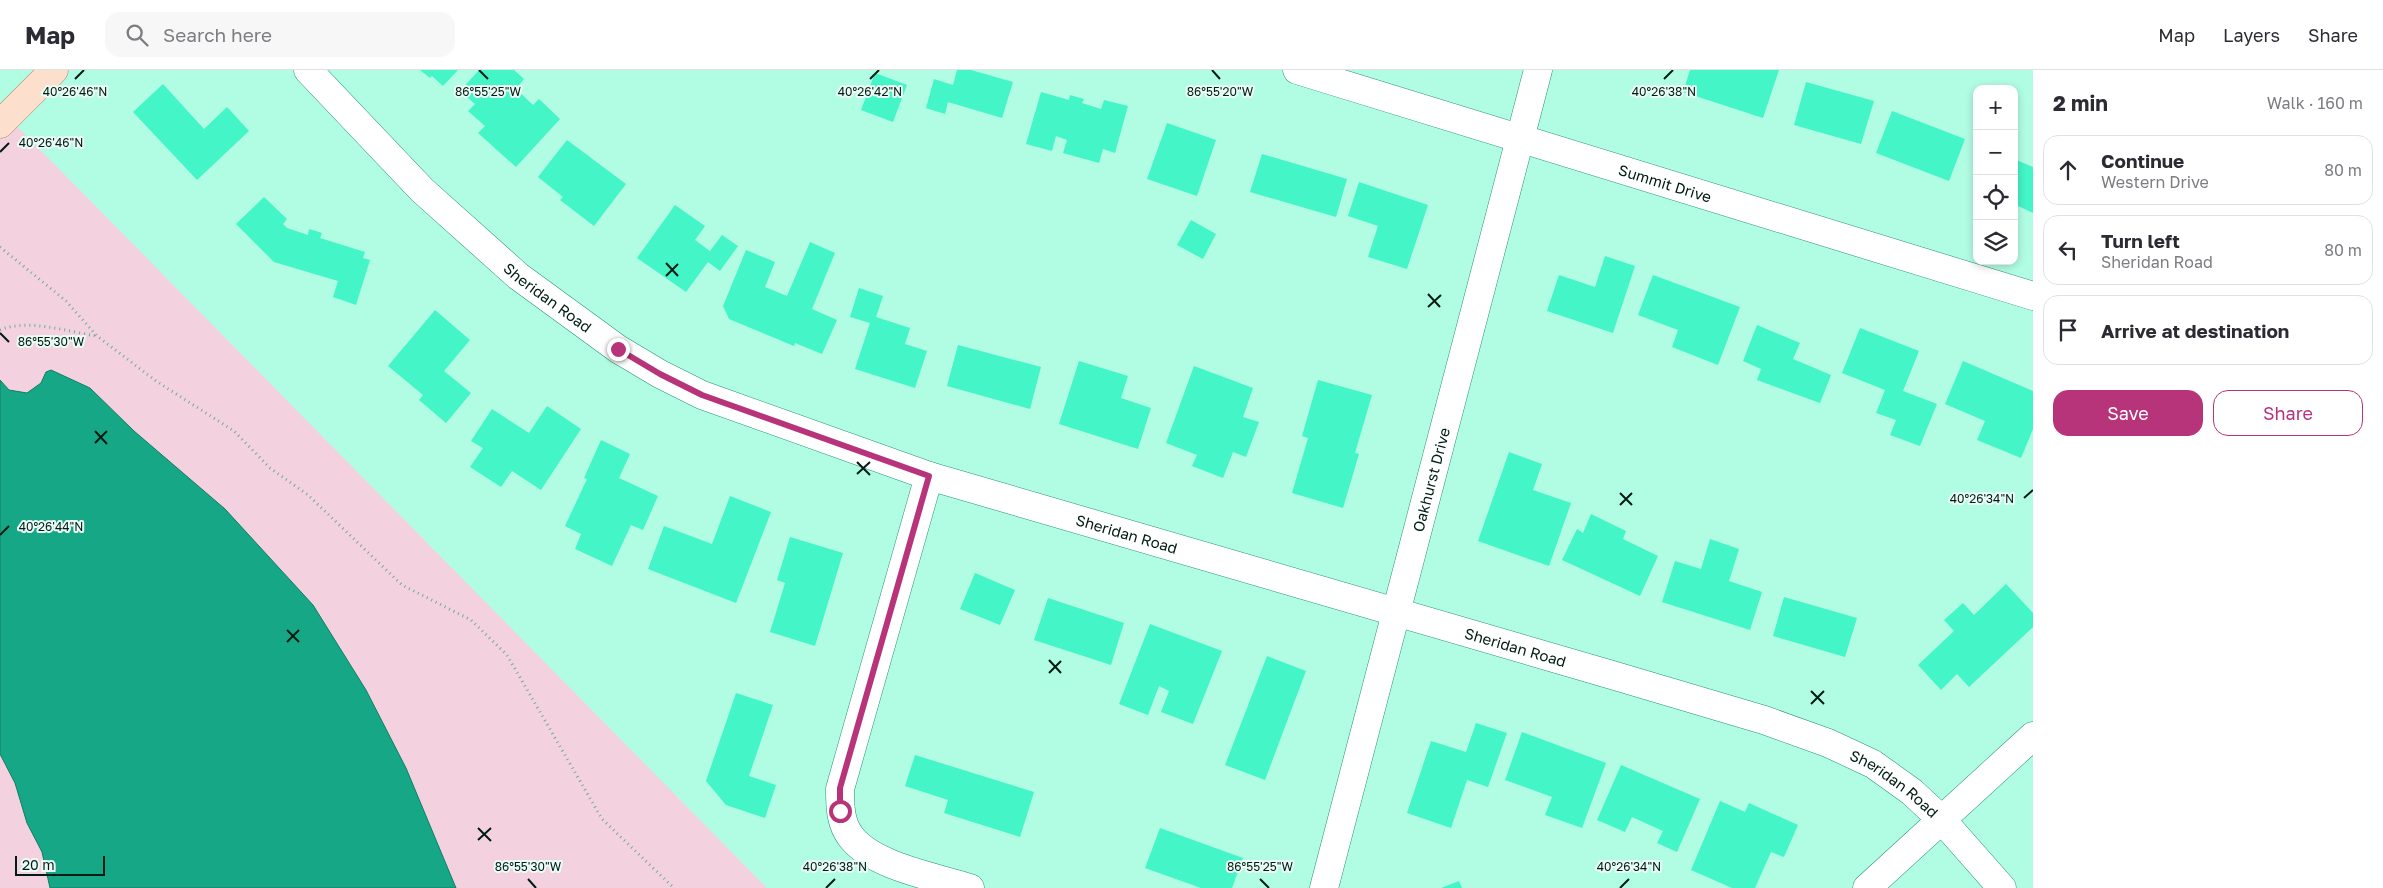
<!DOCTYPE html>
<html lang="en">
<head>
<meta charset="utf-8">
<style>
  body { margin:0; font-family:"Golos Text",sans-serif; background:#f7f7f7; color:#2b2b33 }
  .controls { position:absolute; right:15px; top:15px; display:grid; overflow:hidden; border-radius:10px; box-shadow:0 2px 8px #0003 }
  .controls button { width:45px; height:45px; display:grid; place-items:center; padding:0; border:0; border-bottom:1px solid #e1e1e2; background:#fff; color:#2b2b33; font:25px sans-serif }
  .scale { position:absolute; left:15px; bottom:12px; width:90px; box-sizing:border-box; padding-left:5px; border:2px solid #001c13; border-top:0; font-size:14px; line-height:18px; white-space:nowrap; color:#001c13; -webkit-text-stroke:4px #eafcf5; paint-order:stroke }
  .stop { position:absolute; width:15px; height:15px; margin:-11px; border:4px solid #b7347b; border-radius:50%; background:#fff }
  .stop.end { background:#b7347b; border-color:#fff; box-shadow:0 1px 5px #0008 }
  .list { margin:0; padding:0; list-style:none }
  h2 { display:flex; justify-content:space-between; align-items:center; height:65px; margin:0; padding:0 20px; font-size:21px }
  h2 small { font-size:16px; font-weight:400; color:#7c7c81 }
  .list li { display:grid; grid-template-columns:32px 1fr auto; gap:15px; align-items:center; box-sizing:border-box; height:70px; margin:0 10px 10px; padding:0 10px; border:1px solid #e1e1e2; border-radius:15px }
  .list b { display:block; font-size:19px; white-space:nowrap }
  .list p { margin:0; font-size:16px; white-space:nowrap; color:#7c7c81 }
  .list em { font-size:16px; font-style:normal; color:#7c7c81 }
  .actions { display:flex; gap:10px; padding:15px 20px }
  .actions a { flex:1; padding:11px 0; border:1px solid #b7347b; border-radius:15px; text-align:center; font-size:18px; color:#b7347b }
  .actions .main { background:#b7347b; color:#fff }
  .icon { flex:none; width:28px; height:28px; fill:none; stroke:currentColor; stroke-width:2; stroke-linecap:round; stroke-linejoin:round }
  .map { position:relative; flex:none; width:2033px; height:818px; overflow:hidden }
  header { display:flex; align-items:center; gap:30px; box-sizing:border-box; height:70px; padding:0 25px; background:#fff; border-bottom:1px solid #e1e1e2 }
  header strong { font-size:24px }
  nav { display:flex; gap:28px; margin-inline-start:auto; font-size:18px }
  .search { width:350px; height:45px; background:#f7f7f7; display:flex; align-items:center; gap:12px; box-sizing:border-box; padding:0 18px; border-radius:15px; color:#7c7c81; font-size:19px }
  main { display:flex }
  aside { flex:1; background:#fff }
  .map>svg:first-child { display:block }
  .green { fill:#f4d1df }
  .water { fill:#16a886; stroke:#0f7e64 }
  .building { fill:#43f5c7 }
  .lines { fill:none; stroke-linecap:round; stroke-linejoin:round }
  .minor-casing { stroke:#289276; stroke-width:29 }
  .major-casing { stroke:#a48c76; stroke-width:29 }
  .path { stroke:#71ac98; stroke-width:3; stroke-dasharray:1 4; stroke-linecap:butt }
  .minor { stroke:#fff; stroke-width:28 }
  .major { stroke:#fddfcd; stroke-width:28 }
  .route { stroke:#b7347b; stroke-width:6 }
  .ticks { fill:none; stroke:#001c13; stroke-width:2 }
  .labels { text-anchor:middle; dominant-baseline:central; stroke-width:4; stroke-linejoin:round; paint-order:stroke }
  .street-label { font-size:15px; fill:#001c13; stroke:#eafcf5 }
  .ticks-label { font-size:12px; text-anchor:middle; fill:#001c13; stroke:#eafcf5; stroke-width:4; stroke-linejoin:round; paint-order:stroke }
</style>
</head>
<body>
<header>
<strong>Map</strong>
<div class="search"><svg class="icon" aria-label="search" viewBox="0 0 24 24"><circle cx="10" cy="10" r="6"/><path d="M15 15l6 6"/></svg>Search here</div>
<nav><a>Map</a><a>Layers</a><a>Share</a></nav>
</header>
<main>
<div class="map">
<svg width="2033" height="818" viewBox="0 0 2033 818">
  <rect width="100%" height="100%" fill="#b1fde3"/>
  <path class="green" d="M0 39 767 818H0Z"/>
  <path class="water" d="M51 300 90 318 134 361 225 439 313 535 366 620 406 698 456 818H50L42 782 27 753 15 713 0 684V310L9 320 27 323 41 313 46 302Z"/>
  <path class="building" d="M420 0H458L443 16 432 6 430 8Z
    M479 0H514L524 9 516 19 533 35 539 29 560 49 516 97 478 63 485 56 468 41 475 34 460 21Z
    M957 0H971L1013 12 1002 48 948 32 945 44 926 38 934 9 953 15Z
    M1690 0H1779L1763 48 1683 22Z
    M875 3 907 15 893 52 861 40Z
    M1806 12 1874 31 1861 74 1794 55Z
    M163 14 204 59 227 37 249 61 197 110 133 42Z
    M1041 22 1069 30 1070 25 1084 29 1082 33 1101 39 1104 30 1128 36 1115 83 1103 79 1099 93 1063 83 1067 70 1056 66 1052 81 1026 74Z
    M1892 41 1965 69 1949 111 1876 83Z
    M1167 53 1216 70 1197 126 1147 109Z
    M567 70 626 114 594 156 560 130 563 127 538 107Z
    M1262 84 1347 109 1336 147 1250 122Z
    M2014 89 2033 97V143L2014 134Z
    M1359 112 1428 135 1407 199 1368 187 1378 156 1348 146Z
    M264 127 287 149 283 154 287 158 308 165 309 159 322 163 320 168 365 182 363 188 370 190 356 235 333 227 338 211 274 192 236 154Z
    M675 135 705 156 695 170 710 181 722 165 738 176 720 201 708 192 686 222 637 188Z
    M1191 150 1216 164 1203 189 1177 175Z
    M810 172 835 183 812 239 837 250 822 284 795 273 794 276 729 249 723 236 746 180 775 192 765 217 787 226Z
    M1605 186 1635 196 1613 263 1547 241 1559 205 1595 217Z
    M1653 205 1740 237 1718 295 1672 277 1678 260 1638 245Z
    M859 218 883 226 876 247 910 258 905 274 927 281 915 318 855 299 870 253 850 247Z
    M435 240 470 270 444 301 471 323 446 353 419 330 423 325 388 296Z
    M1757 255 1800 273 1793 289 1831 305 1820 333 1757 310 1761 299 1743 291Z
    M1860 258 1919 281 1903 321 1937 334 1920 376 1890 365 1896 350 1876 343 1885 320 1842 303Z
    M958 275 1041 297 1030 339 947 316Z
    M1079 291 1128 306 1121 328 1151 338 1138 379 1059 354Z
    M1963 291 2033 321V359L2021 388 1977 370 1985 351 1945 334Z
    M1194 296 1253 318 1243 347 1259 352 1246 387 1233 382 1223 408 1192 396 1197 385 1166 373Z
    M1318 310 1372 325 1355 383 1359 384 1343 438 1292 423 1308 368 1302 366Z
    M547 336 581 359 541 420 512 401 501 417 470 397 483 378 471 371 492 339 529 363Z
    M601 370 630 384 619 408 658 426 643 460 631 455 612 496 575 479 581 464 565 456 587 409 584 408Z
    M1509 382 1542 394 1533 420 1571 433 1549 496 1478 471Z
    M730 426 771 442 736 533 648 499 664 456 712 474Z
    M1591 444 1626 461 1623 469 1658 486 1640 526 1562 490 1577 459 1583 463Z
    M790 467 843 483 815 576 770 562 785 513 777 510Z
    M1710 469 1739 479 1729 511 1762 522 1750 560 1662 532 1675 491 1701 499Z
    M975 503 1015 520 1000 555 960 539Z
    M2006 514 2033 543V557L1969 617 1957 604 1941 620 1918 595 1954 561 1944 550 1963 533 1974 545Z
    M1784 527 1857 548 1845 587 1773 566Z
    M1048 528 1124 553 1111 595 1034 570Z
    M1150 554 1222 581 1193 654 1161 642 1169 621 1159 616 1148 645 1119 634Z
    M1267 586 1306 601 1265 710 1225 695Z
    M736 623 773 635 749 706 776 715 765 748 726 735 706 711Z
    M1476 653 1507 663 1488 717 1467 710 1451 758 1407 743 1431 671 1466 682Z
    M1522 662 1606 693 1582 758 1545 745 1552 727 1505 710Z
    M915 685 1034 722 1020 767 944 743 948 730 905 716Z
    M1621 695 1700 729 1677 782 1657 773 1663 761 1632 747 1625 762 1597 750Z
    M1720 731 1745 742 1749 733 1798 755 1784 787 1771 782 1755 818H1732L1691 800Z
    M1160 758 1243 788 1232 818H1201L1145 798Z
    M1459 811 1462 818H1441Z"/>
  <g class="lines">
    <g class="minor-casing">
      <g id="minor">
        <path id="s1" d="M308 0 422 120 518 206 618 279 660 304 702 325 929 406 1612 605 1764 650 1828 673 1873 694 1912 722 1942 750 2002 818"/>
        <path id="s2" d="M1297 0 2033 226"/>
        <path d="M929 406 840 719C840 735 840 753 851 767 873 796 935 807 970 818"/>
        <path id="s3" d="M1324 818 1538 0"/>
        <path d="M1867 818 2033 666"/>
      </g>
    </g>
    <g class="major-casing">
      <path id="major" d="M0 54 54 0"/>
    </g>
    <path class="path" d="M0 177 66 231 97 266 156 311 234 361 270 398 308 425 402 515 471 550 507 585 602 749 674 818
      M0 260C29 248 67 262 97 266"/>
    <use href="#minor" class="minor"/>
    <use href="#major" class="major"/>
  </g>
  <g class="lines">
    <path class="route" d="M618 279 660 304 702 325 929 406 840 718V741"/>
  </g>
  <path class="ticks" d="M479 0 488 9M1212 0 1220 9M75 9 84 0M870 9 879 0M1664 9 1673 0M0 82 9 73M666 193 678 206M666 206 678 194M1428 224 1440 237M1428 237 1441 225M0 263 9 272M95 361 107 374M95 373 107 361M857 392 870 405M857 404 870 392M1620 423 1632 435M2024 428 2033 420M1620 435 1632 423M0 465 9 456M287 560 299 572M287 572 299 560M1049 590 1061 603M1049 603 1061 591M1811 621 1824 634M1811 634 1824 621M478 758 491 771M478 770 491 758M528 809 536 818M1260 809 1269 818M826 818 835 809M1620 818 1629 809"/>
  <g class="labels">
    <g class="street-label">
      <text stroke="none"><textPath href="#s2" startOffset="385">Summit Drive</textPath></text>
      <text stroke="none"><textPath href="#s1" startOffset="331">Sheridan Road</textPath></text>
      <text stroke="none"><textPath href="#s3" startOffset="422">Oakhurst Drive</textPath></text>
      <text stroke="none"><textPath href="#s1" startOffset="961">Sheridan Road</textPath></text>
      <text stroke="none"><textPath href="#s1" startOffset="1366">Sheridan Road</textPath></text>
      <text stroke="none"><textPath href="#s1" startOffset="1771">Sheridan Road</textPath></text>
    </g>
  </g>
  <g class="ticks-label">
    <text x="75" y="26">40°26'46"N</text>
    <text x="870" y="26">40°26'42"N</text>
    <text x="1664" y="26">40°26'38"N</text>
    <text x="488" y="26">86°55'25"W</text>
    <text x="1220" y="26">86°55'20"W</text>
    <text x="51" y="77">40°26'46"N</text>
    <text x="51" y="276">86°55'30"W</text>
    <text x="1982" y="433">40°26'34"N</text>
    <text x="51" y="461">40°26'44"N</text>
    <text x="528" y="801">86°55'30"W</text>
    <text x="1260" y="801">86°55'25"W</text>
    <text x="835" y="801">40°26'38"N</text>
    <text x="1629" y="801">40°26'34"N</text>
  </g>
</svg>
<div class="controls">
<button>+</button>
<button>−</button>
<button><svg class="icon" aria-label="locate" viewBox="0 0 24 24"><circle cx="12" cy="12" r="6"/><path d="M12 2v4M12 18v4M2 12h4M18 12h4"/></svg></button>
<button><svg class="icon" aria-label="layers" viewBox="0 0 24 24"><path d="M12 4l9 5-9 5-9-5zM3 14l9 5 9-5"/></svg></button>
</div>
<div class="scale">20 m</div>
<div class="stop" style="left:840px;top:741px"></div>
<div class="stop end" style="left:618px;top:279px"></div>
</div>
<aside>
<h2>2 min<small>Walk · 160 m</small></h2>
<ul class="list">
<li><svg class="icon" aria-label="ahead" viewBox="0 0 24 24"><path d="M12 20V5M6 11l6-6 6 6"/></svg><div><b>Continue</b><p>Western Drive</p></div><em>80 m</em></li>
<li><svg class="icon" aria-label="left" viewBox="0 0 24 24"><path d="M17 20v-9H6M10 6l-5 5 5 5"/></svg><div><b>Turn left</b><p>Sheridan Road</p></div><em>80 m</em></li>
<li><svg class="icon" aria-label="arrive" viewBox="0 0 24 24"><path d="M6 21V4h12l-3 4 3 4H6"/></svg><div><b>Arrive at destination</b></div></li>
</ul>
<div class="actions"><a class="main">Save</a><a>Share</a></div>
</aside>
</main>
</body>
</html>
